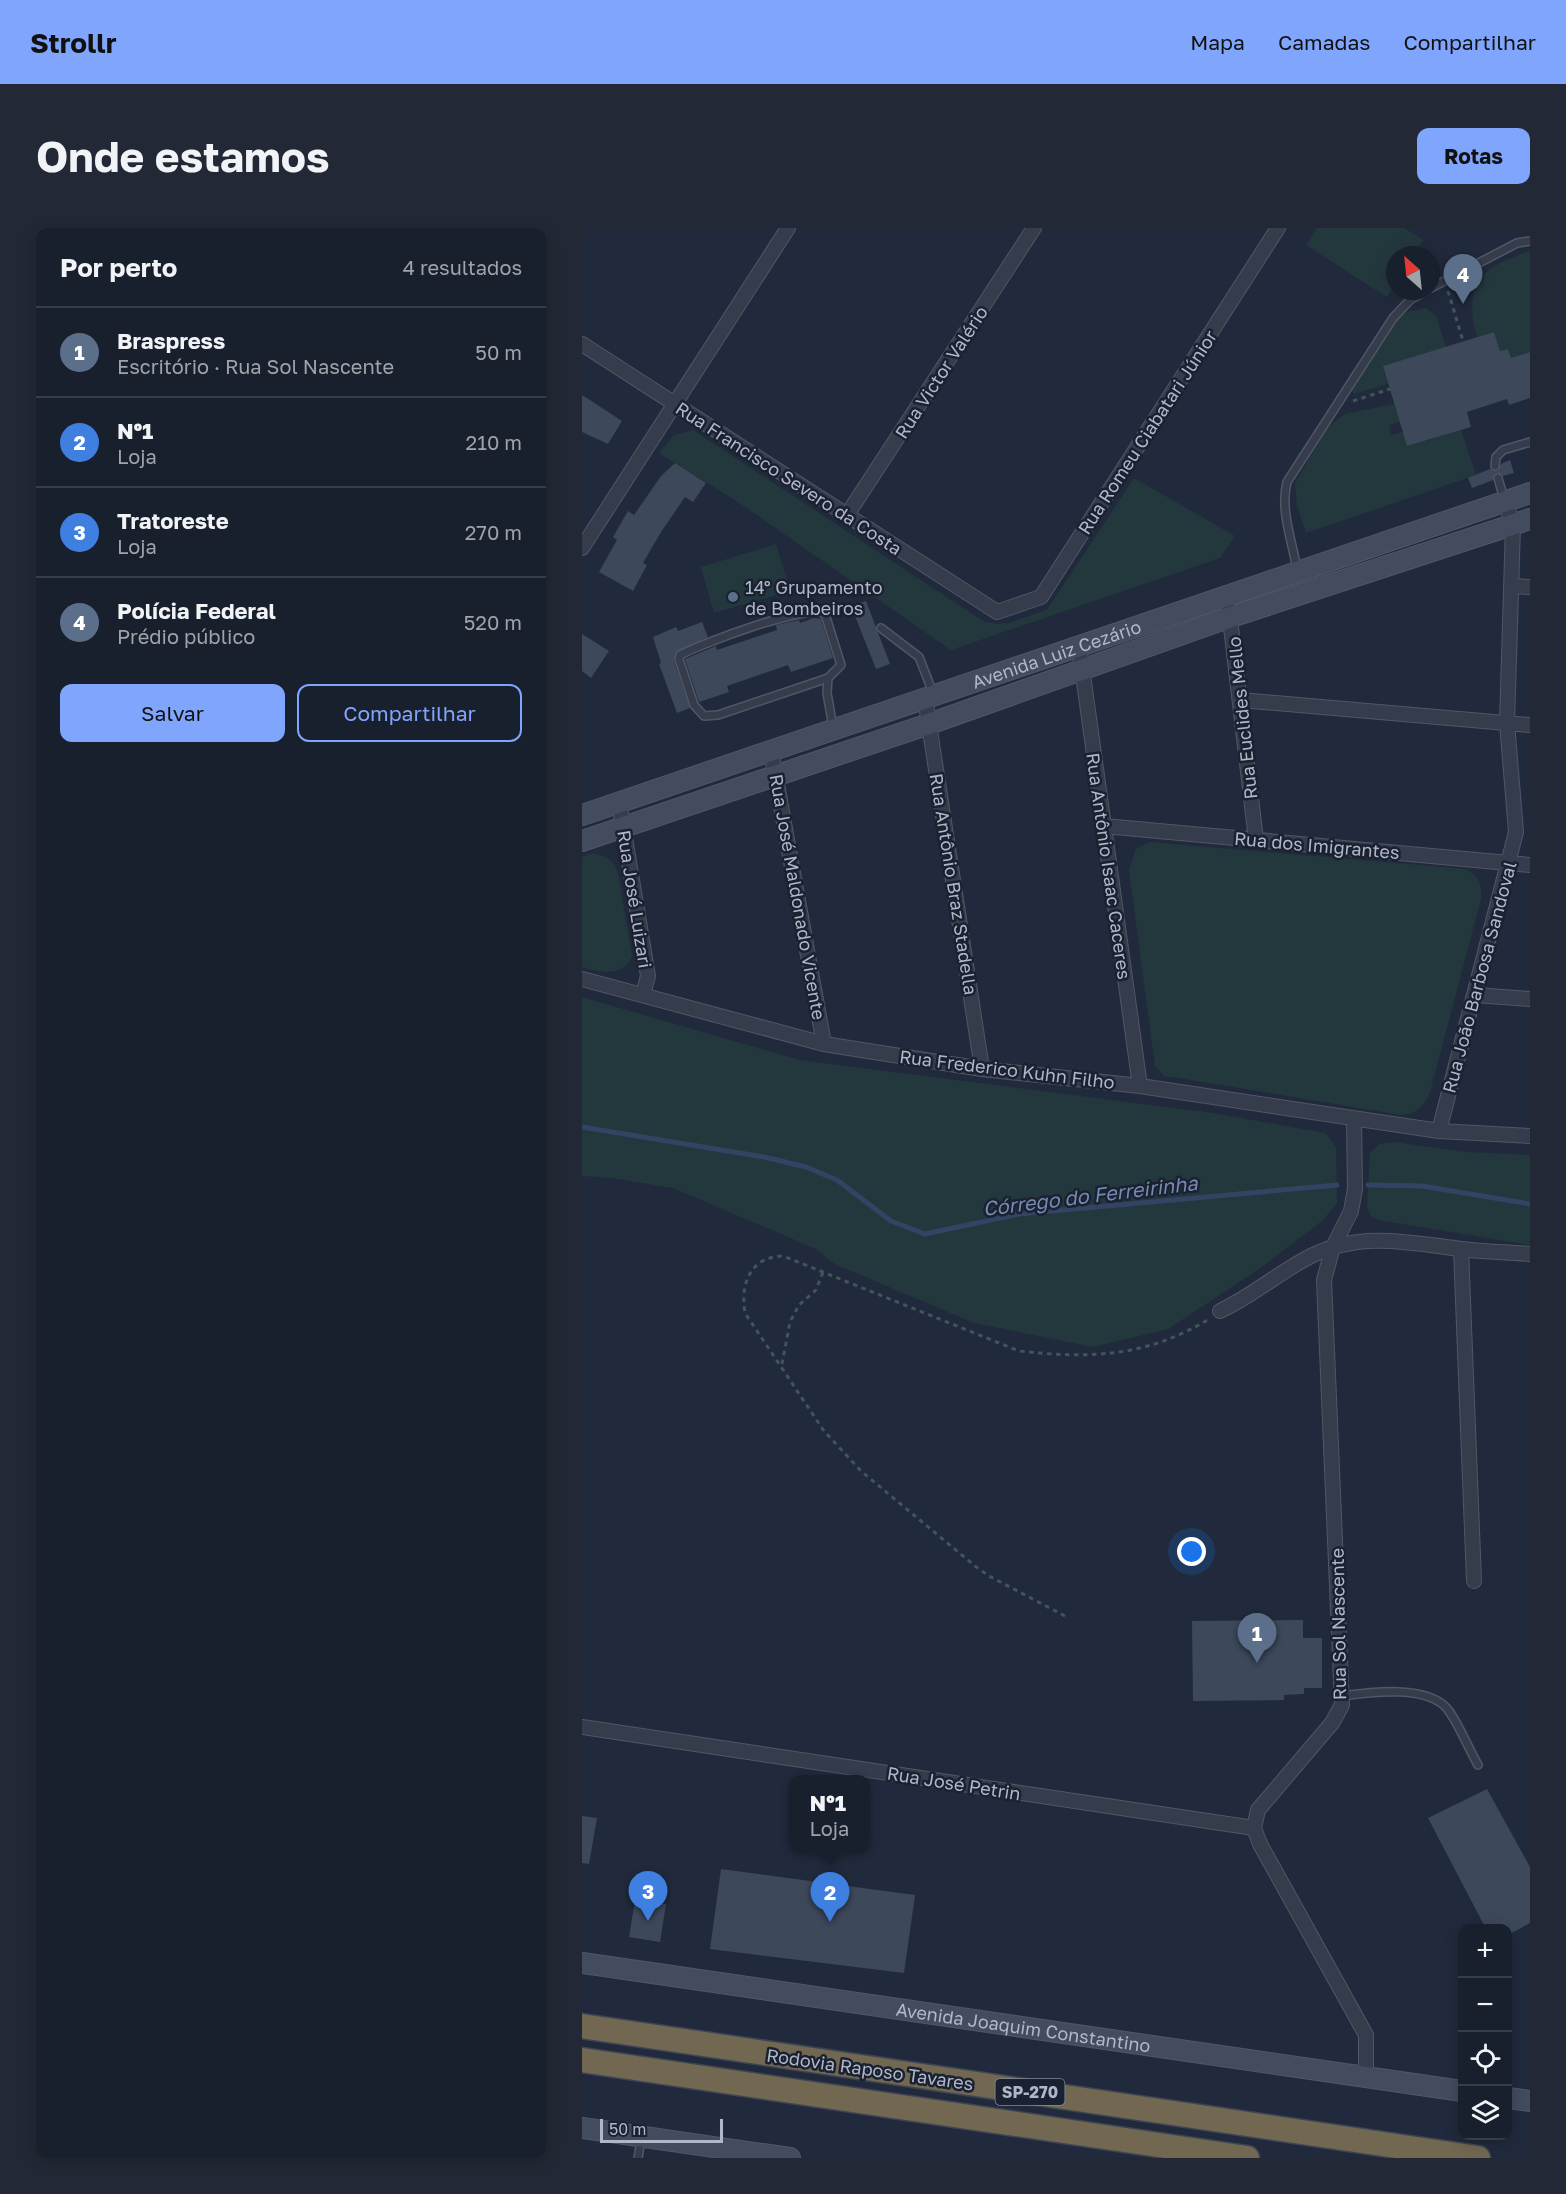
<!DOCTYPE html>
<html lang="pt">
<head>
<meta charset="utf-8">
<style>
  body { margin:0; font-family:"Golos Text",sans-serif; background:#222835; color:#f1f3f6 }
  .controls { position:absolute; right:18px; bottom:18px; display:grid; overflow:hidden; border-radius:12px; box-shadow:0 3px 15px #0003 }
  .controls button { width:54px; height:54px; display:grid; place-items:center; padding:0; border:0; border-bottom:2px solid #373e49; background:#19202d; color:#f1f3f6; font:30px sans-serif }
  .compass { position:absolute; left:804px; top:18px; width:54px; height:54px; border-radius:50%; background:#19202d; box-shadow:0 3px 15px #0003; rotate:333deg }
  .scale { position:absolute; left:18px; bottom:15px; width:123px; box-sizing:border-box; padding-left:6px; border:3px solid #b0b7c8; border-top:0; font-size:16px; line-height:21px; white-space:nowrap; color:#b0b7c8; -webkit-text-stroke:4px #1a2131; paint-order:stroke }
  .you { position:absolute; left:610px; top:1324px; width:21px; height:21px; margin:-15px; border:4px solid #fff; border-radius:50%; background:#1a73e8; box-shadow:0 0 0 9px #1a73e833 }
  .badge { display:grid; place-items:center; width:39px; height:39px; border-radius:50%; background:#80a5fd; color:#fff; font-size:20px; font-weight:700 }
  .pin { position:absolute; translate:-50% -50px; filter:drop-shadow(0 2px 3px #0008) }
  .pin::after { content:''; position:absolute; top:32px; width:21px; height:18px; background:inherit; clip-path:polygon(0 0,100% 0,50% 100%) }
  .popup { position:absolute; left:207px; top:1547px; width:81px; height:78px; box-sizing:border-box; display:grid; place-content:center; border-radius:12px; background:#19202d; filter:drop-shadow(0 2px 4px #0005); font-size:20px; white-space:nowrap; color:#9fa3aa }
  .popup b { font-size:22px; color:#f1f3f6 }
  .popup::after { content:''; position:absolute; left:50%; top:100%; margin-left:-12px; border:12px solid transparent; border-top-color:#19202d }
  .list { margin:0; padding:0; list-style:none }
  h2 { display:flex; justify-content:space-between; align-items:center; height:78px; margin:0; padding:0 24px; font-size:26px }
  h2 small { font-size:20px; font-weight:400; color:#9fa3aa }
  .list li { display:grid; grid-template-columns:39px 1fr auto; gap:18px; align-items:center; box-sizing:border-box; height:90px; padding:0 24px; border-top:2px solid #373e49 }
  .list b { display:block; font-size:22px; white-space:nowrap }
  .list p { margin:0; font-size:20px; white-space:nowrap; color:#9fa3aa }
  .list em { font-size:20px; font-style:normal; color:#9fa3aa }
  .actions { display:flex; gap:12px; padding:18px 24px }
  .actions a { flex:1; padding:14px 0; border:2px solid #80a5fd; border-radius:12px; text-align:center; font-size:21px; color:#80a5fd }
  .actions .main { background:#80a5fd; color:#111 }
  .icon { flex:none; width:33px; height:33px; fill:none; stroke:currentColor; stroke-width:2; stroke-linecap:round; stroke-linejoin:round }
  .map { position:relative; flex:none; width:948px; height:1930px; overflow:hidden; border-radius:12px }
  header { display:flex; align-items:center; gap:36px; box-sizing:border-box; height:84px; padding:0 30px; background:#80a5fd; color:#111 }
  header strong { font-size:28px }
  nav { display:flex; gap:33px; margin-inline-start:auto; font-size:21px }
  .intro { display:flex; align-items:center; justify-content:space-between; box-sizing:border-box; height:144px; padding:0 36px }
  h1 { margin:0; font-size:42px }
  .button { padding:15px 27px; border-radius:12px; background:#80a5fd; color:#111; font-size:21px; font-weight:700 }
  main { display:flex; gap:36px; padding:0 36px }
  aside { flex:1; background:#19202d; border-radius:12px; box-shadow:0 3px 15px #0003 }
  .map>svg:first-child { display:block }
  .green { fill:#23383d }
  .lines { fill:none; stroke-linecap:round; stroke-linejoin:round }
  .stream { stroke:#344364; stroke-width:5 }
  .building { fill:#3d485b }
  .lane-casing { stroke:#505767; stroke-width:10 }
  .street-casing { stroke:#505767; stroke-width:16 }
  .secondary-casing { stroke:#505767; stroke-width:22 }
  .highway-casing { stroke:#3d4454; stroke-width:27 }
  .path { stroke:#41555a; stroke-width:3; stroke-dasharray:4.5 4.5; stroke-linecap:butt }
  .lane { stroke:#353c4c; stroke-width:7 }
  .street { stroke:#353c4c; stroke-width:14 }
  .secondary { stroke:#434b5f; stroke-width:20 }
  .highway { stroke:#726851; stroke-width:24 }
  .service-dot { fill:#5c6f8a; stroke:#1a2131; stroke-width:2 }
  .labels { text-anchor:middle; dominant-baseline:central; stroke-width:5; stroke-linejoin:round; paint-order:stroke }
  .shield { fill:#1a2131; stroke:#838a9b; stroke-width:1.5 }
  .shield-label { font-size:16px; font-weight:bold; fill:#b0b7c8 }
  .street-label { font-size:18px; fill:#b0b7c8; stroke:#1a2131 }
  .poi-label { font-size:18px; fill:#b0b7c8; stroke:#1a2131; text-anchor:start }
  .water-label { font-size:20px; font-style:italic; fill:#768ab2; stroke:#1a2131 }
</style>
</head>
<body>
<header>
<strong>Strollr</strong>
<nav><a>Mapa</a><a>Camadas</a><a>Compartilhar</a></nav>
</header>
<div class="intro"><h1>Onde estamos</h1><a class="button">Rotas</a></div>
<main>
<aside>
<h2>Por perto<small>4 resultados</small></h2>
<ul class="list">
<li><span class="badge" style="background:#5c6f8a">1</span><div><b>Braspress</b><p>Escritório · Rua Sol Nascente</p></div><em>50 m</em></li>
<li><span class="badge" style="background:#3f7fe0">2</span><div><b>Nº1</b><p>Loja</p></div><em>210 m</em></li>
<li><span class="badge" style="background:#3f7fe0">3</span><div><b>Tratoreste</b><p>Loja</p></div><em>270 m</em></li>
<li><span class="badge" style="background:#5c6f8a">4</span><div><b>Polícia Federal</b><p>Prédio público</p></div><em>520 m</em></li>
</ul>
<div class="actions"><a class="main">Salvar</a><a>Compartilhar</a></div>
</aside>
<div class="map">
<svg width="948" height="1930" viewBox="0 0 948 1930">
  <rect width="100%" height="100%" fill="#212a3c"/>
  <path class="green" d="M735 0H822L841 12 832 27H813V57L805 69 724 17Z
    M948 23V124L929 130 926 121 918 123 912 104 895 109C880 55 900 39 948 23Z
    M844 80 854 88 864 119 801 138 806 156 772 166 770 162 820 85Z
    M812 176 818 194 807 197 809 207 821 204 826 218 879 202 894 247 724 305 715 277 713 255 746 199 763 186Z
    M111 202 401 393 414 396 427 395 465 382 552 250 653 308 638 330 369 422 156 274 77 225 92 207Z
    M194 316 208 363 132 385 119 339Z
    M568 614 885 641C897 650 900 656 899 671L848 864C843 878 834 886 819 887L590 849 582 848 573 838 547 642 554 621Z
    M11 625C25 629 31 631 36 645L50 728C40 750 18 744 0 739V629Z
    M0 769 217 832 630 885 744 905 754 919 755 975 741 992 677 1041 586 1101 511 1119 392 1095 253 1036 232 1020 91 960 31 950 0 948Z
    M812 914 883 924 948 927V1017L796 992 789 988 785 979 788 925 798 916Z"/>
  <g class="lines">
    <path class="stream" d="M0 899 182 929 224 939 255 952 309 993 343 1006 437 986 755 957
      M786 957 840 958 948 976"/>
  </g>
  <path class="building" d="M912 104 918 123 926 121 929 130 948 124V170L927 177 925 171 885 184 889 199 825 218 801 138Z
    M0 167 40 193 26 216 0 204Z
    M928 232 932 245 921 248 914 245 911 252 890 260 886 250 908 241 915 243 919 236Z
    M93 235 124 255 111 274 103 269 79 304 61 335 65 337 51 363 17 344 35 312 31 309 46 283 52 287 79 248Z
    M284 373 308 436 294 441 269 378Z
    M232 390 239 391 251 430 209 444 206 437 145 458 147 464 117 474 103 431 134 418 135 422 195 402 194 397 217 392 218 395Z
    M120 394 126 409 93 426 92 433 108 480 95 485 77 436 79 435 71 409 94 399 96 403Z
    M0 406 27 423 9 450 0 443Z
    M721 1392V1410H740V1460H722V1466L702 1467V1472L611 1473 610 1393Z
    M905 1561 948 1639V1695L926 1707V1701H904L846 1590Z
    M0 1588 15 1590 7 1636 0 1635Z
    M139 1641 333 1667 322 1745 128 1721Z
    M53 1672 84 1676 78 1714 47 1709Z"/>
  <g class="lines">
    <g class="lane-casing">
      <path id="lane" d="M849 60 935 15 948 13
        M913 238 914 229 921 222 948 214
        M916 250 922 271
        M715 341C710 313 698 282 705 254L811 90 828 72 844 63
        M299 400 337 429 351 465
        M246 450 136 487 122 488 112 477 97 431 98 427C119 416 225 375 243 386L259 437 246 450 245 465 251 499
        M760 1468C789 1464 848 1456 867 1483 878 1499 886 1519 896 1537
        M56 1930 59 1912"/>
    </g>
    <g class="street-casing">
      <path id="street" d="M0 116 415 384 459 369 696 0
        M265 287 452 0
        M0 320 206 0
        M929 358 948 359
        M647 382 674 612
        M497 418 558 858
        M343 470 400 841
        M658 472 948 497
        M189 523 242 816
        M37 574 66 748 61 767
        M522 598 948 637
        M0 751 242 816 400 841 558 858 857 903 948 908
        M893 767 948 771
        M772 891 773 961 769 983 751 1019 742 1052 760 1477 750 1495 676 1582 672 1600 678 1616 784 1807V1849
        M857 903 934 604 925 495 931 297 923 273
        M879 1021 892 1353
        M638 1083C671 1068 698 1043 731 1027 779 1003 830 1015 879 1021 902 1024 925 1024 948 1026
        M0 1499 672 1600"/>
    </g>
    <g class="secondary-casing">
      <g id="secondary">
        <path id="s1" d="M0 587 948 265"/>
        <path d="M0 613 347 496 649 389 948 291"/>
        <path id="s2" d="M0 1735 880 1863"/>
        <path d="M926 1870 948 1873"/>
        <path d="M0 1900 208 1930"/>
      </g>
    </g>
    <g class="highway-casing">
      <path id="highway" d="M0 1798 896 1930
        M0 1832 665 1930"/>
    </g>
    <path class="path" d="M866 63 881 113
      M771 173 808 161
      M200 1136 208 1094 217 1077 234 1062 241 1044
      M483 1388 407 1348 393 1338 279 1243 242 1203 163 1085C158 1054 169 1029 201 1028L437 1123C508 1131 565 1129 627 1091"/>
    <use href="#lane" class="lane"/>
    <use href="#street" class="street"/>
    <use href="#secondary" class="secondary"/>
    <use href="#highway" class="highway"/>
  </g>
  <circle class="service-dot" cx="151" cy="369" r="6"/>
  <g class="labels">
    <rect class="shield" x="413.5" y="1851" width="69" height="26" rx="4.5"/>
    <g class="shield-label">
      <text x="448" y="1864">SP-270</text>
    </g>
    <g class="street-label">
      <text transform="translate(359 144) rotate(-57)">Rua Victor Valério</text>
      <text transform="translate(565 204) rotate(-57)">Rua Romeu Ciabatari Júnior</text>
      <text transform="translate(207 250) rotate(33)">Rua Francisco Severo da Costa</text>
      <text stroke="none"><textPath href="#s1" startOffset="501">Avenida Luiz Cezário</textPath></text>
      <text transform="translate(660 490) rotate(-96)">Rua Euclides Mello</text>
      <text transform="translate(735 617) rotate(5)">Rua dos Imigrantes</text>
      <text transform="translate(527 638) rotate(82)">Rua Antônio Isaac Caceres</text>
      <text transform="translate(372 656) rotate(81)">Rua Antônio Braz Stadella</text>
      <text transform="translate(216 669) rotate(80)">Rua José Maldonado Vicente</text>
      <text transform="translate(53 671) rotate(81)">Rua José Luizari</text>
      <text transform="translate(897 749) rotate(-75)">Rua João Barbosa Sandoval</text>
      <text transform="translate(425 841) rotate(7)">Rua Frederico Kuhn Filho</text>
      <text transform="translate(756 1396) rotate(-91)">Rua Sol Nascente</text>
      <text transform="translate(372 1555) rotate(9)">Rua José Petrin</text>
      <text stroke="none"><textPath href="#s2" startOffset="446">Avenida Joaquim Constantino</textPath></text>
      <text transform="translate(288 1841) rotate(8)">Rodovia Raposo Tavares</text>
    </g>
    <g class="poi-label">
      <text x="163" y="359">14° Grupamento<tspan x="163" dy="21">de Bombeiros</tspan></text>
    </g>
    <g class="water-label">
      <text transform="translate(508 967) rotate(-7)">Córrego do Ferreirinha</text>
    </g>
  </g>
</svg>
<div class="controls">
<button>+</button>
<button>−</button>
<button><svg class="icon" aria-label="locate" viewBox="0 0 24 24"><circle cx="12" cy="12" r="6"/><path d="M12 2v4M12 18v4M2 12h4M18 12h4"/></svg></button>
<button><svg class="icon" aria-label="layers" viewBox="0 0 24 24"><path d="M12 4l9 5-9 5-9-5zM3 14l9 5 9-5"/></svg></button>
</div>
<svg class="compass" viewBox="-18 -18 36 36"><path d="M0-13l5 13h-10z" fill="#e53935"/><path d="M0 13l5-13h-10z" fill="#9fa3aa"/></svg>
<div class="scale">50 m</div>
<div class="you"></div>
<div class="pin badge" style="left:675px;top:1435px;background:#5c6f8a">1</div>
<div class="pin badge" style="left:248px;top:1694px;background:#3f7fe0">2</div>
<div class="popup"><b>Nº1</b>Loja</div>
<div class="pin badge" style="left:66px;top:1693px;background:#3f7fe0">3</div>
<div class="pin badge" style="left:881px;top:76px;background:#5c6f8a">4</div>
</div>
</main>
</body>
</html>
